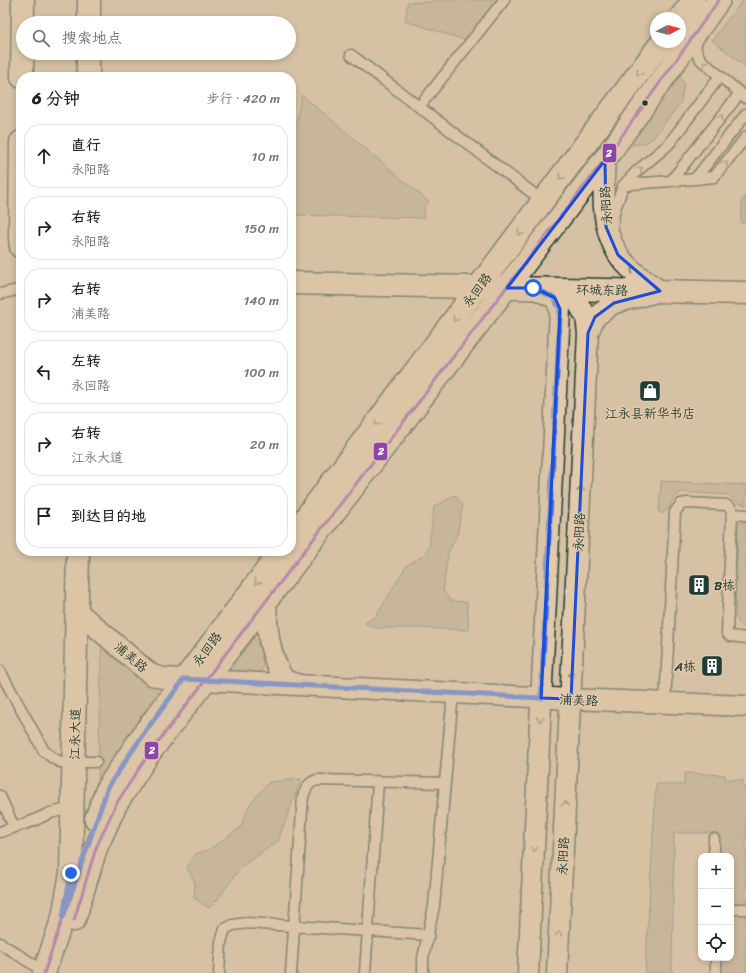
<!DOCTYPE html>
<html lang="zh">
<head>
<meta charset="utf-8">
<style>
  body { margin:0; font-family:Sriracha,"LXGW WenKai TC",sans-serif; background:#f6f6f6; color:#202124 }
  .controls { position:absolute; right:12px; bottom:12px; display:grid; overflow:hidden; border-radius:8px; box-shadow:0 2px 6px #0003 }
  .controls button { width:36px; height:36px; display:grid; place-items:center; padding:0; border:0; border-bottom:1px solid #e0e0e0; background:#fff; color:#202124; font:20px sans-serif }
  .compass { position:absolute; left:650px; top:12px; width:36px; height:36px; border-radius:50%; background:#fff; box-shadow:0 2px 6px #0003; rotate:83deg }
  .stop { position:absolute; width:12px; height:12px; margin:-9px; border:3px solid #2563eb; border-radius:50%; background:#fff }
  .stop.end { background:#2563eb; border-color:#fff; box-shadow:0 1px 4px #0008 }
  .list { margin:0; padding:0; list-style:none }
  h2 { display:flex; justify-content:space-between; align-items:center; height:52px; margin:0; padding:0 16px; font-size:17px }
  h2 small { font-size:13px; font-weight:400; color:#757577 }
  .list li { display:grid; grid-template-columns:26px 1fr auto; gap:12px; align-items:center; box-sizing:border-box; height:64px; margin:0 8px 8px; padding:0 8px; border:1px solid #e0e0e0; border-radius:16px }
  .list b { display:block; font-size:15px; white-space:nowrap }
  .list p { margin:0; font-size:13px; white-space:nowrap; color:#757577 }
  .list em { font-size:13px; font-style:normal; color:#757577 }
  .icon { flex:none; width:22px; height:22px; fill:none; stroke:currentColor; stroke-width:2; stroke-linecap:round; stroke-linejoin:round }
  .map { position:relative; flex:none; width:746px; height:973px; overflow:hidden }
  .search { position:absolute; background:#fff; box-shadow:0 2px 6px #0003; left:16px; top:16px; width:280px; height:44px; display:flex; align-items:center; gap:10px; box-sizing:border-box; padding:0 14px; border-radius:22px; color:#757577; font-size:15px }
  .panel { position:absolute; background:#fff; box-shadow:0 2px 6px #0003; left:16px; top:72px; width:280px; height:484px; border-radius:16px }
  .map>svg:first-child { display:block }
  .green { fill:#b5a88f; stroke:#6a7262 }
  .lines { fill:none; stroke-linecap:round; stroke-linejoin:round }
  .service-casing { stroke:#1f3d34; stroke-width:13 }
  .minor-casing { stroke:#1f3d34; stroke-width:23 }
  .secondary-casing { stroke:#1f3d34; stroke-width:25 }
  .primary-casing { stroke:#1f3d34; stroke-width:25 }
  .service { stroke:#e3c9ab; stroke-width:10 }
  .minor { stroke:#e3c9ab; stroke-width:20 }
  .secondary { stroke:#e3c9ab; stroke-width:22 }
  .primary { stroke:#e3c9ab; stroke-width:22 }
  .bus-1-casing { stroke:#e3c9ab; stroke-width:6 }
  .bus-1 { stroke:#8e44ad; stroke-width:3 }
  .oneway { stroke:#777c6a }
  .route { stroke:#2563eb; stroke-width:5 }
  .marked { fill:none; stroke:#1d4ed8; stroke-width:3; stroke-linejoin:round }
  .bus-dot { fill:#1f3d34; stroke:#e3c9ab; stroke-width:1.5 }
  .labels { text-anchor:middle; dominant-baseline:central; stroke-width:3; stroke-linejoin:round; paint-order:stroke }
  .street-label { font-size:13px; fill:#1f3d34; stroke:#e3c9ab }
  .poi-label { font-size:13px; fill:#1f3d34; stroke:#e3c9ab }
  .line-badge { stroke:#e3c9ab; stroke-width:1.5 }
  .badge-label { font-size:11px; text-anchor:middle; font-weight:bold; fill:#fff }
</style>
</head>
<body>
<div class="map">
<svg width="746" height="973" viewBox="0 0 746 973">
  <rect width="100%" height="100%" fill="#d7c1a4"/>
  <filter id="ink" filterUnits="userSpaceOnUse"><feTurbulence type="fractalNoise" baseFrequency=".025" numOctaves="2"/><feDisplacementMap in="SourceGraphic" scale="8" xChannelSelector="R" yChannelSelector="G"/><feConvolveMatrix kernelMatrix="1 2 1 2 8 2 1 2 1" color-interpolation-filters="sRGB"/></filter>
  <g filter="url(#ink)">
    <path class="green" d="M436 0H497L465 40 405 21 408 2H430Z
      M743 0H746V67L712 40Z
      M673 65 684 84 681 102 653 138 645 143 631 145 618 141Z
      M302 95 429 202 424 207V218L291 215V127L297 119Z
      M746 195V223H741L742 200Z
      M661 481 746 485V505L739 503 728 495 682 492 674 498 668 509 664 513H659Z
      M455 495 463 505 457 535 448 553 443 591 451 601 467 602 469 630 419 628H376L365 623 376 616 407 565 423 556 429 547 434 507Z
      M746 522V626L745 627C739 626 738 621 735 616L738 527 740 523Z
      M102 636 167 688 98 786V781Z
      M254 637C260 646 263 658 263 669L260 672H228L227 667 250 638Z
      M685 773 725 775V779L743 780V787H746V973H719V958H731V856H719L718 833H674L672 973H645L656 784 684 785Z
      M301 779 278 841 241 867 217 900 209 908 194 898 195 883 187 867 196 854 210 849 240 828 250 804 269 782Z"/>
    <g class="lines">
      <g class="service-casing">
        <path id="service" d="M697 39C694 48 696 53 702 61L746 98
          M351 55 543 201
          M419 107 504 0
          M695 179 746 114
          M671 181 740 93
          M623 186 632 184 695 179 714 177 746 137
          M612 226 615 209 623 186 637 171 668 145 720 76
          M0 294 21 289
          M732 514 746 515
          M0 671 44 751 53 758 60 762H96
          M665 703 675 512 681 504 687 503 726 505 731 508 732 514 727 633 730 636 746 638
          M0 796 14 827
          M0 832 33 821 50 813 73 808
          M714 839V856
          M731 909H746
          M0 943 45 972
          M716 958V973
          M219 973 221 942 225 929 233 925 247 923 429 935
          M291 973 303 796C307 787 309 781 319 780L445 783
          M365 973 378 782
          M423 973V958L434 906 453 693"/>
      </g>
      <g class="minor-casing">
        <path id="minor" d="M554 290 574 296 586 317 588 333
          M266 602C267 631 269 654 284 680L300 685
          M77 611 142 667 152 675 163 678 571 699 746 706
          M528 973 560 309 555 298 533 288
          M557 973 588 333 595 317 614 303 660 291C646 281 627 269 618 254 600 226 603 192 605 160"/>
      </g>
      <g class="secondary-casing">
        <path id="secondary" d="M680 18 694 0
          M291 283 746 293
          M291 537 662 42
          M96 819 108 787 147 729 281 551
          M74 920 96 848 116 804 148 755 611 151 719 0"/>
      </g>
      <g class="primary-casing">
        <path id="primary" d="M89 23V0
          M22 77 23 0
          M88 77V53
          M21 142 20 238 21 247
          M44 973 63 917 71 873 78 551"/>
      </g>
      <use href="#service" class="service"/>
      <use href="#minor" class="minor"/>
      <use href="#secondary" class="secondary"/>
      <use href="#primary" class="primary"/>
      <g class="bus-1-casing">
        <path id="bus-1" d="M74 920 96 848 116 804 148 755 611 151 719 0
          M44 973 75 882"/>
      </g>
      <use href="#bus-1" class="bus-1"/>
    </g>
    <defs><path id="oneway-chevron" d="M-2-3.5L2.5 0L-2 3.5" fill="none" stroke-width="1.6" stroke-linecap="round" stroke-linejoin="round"/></defs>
    <g class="oneway">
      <use href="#oneway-chevron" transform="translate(705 64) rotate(-138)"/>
      <use href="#oneway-chevron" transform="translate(639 73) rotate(127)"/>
      <use href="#oneway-chevron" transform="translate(721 117) rotate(-52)"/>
      <use href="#oneway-chevron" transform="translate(725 163) rotate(-52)"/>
      <use href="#oneway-chevron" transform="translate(640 169) rotate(-42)"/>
      <use href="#oneway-chevron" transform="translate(561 177) rotate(127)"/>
      <use href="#oneway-chevron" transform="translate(520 233) rotate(127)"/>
      <use href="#oneway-chevron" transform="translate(633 270) rotate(-137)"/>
      <use href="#oneway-chevron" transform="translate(455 319) rotate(127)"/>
      <use href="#oneway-chevron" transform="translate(377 423) rotate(127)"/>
      <use href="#oneway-chevron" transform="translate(581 489) rotate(-87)"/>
      <use href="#oneway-chevron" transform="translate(257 582) rotate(127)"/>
      <use href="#oneway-chevron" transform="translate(572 674) rotate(-87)"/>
      <use href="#oneway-chevron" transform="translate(540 719) rotate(93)"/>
      <use href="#oneway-chevron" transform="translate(565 804) rotate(-87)"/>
      <use href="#oneway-chevron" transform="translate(534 849) rotate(93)"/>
      <use href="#oneway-chevron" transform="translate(559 934) rotate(-87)"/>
    </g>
  </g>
  <g class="lines" filter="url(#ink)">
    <path class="route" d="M71 873 63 917 108 787 147 729 184 679 541 698 560 309 554 298 533 288"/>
  </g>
  <path d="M0 0H746V973H0ZM605 160 606 227 618 255 660 291 614 303 595 317 588 333 571 699 541 698 560 309 555 298 533 288H507Z" fill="#d7c1a4" fill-opacity=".55" fill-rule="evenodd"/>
  <path class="marked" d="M605 160 606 227 618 255 660 291 614 303 595 317 588 333 571 699 541 698 560 309 555 298 533 288H507Z"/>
  <defs>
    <g id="shop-square" transform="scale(1.15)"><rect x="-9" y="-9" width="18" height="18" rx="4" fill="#1f3d34" stroke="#e3c9ab"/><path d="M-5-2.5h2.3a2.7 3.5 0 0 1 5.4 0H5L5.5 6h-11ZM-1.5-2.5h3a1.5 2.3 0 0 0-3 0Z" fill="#fff"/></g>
    <g id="building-square" transform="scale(1.15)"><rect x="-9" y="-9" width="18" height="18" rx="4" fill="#1f3d34" stroke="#e3c9ab"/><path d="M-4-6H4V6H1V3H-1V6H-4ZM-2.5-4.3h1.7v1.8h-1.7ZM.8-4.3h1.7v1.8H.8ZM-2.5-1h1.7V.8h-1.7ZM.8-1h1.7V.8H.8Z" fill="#fff"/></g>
  </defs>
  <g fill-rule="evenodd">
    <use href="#shop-square" x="650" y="391"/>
    <use href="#building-square" x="699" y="585"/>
    <use href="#building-square" x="712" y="666"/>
  </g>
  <circle class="bus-dot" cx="645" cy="103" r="3.5"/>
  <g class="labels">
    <g class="street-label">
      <text transform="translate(606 205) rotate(-94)">永阳路</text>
      <text transform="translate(477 290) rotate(-53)">永回路</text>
      <text transform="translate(602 290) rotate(1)">环城东路</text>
      <text transform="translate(579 532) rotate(-87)">永阳路</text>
      <text transform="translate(207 649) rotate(-53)">永回路</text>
      <text transform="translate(131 657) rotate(40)">浦美路</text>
      <text transform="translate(579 700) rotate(2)">浦美路</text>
      <text transform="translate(75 734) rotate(-89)">江永大道</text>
      <text transform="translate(563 856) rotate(-87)">永阳路</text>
    </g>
    <g class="poi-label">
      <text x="650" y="413">江永县新华书店</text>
      <text x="714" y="585" text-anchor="start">B栋</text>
      <text x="696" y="666" text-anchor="end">A栋</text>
    </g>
  </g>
  <g class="line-badge">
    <rect x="602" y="143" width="15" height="20" rx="4" fill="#8e44ad"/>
    <rect x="373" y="442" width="15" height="19" rx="4" fill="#8e44ad"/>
    <rect x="144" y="741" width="15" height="19" rx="4" fill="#8e44ad"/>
  </g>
  <g class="badge-label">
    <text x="609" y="157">2</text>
    <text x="381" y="455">2</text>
    <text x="152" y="754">2</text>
  </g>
</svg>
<div class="controls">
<button>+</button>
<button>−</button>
<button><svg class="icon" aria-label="locate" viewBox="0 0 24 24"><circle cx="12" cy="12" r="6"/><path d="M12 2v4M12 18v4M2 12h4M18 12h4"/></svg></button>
</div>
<svg class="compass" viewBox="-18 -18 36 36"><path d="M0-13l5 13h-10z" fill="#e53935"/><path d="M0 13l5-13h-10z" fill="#757577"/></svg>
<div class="stop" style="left:533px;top:288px"></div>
<div class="stop end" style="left:71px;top:873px"></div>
<div class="search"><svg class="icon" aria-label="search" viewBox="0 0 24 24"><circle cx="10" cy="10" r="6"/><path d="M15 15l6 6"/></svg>搜索地点</div>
<section class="panel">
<h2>6 分钟<small>步行 · 420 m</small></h2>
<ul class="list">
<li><svg class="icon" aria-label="ahead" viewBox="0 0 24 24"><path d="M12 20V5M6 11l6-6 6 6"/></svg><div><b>直行</b><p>永阳路</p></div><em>10 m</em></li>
<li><svg class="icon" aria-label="right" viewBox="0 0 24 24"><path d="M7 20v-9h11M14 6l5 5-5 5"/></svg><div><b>右转</b><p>永阳路</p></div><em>150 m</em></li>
<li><svg class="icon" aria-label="right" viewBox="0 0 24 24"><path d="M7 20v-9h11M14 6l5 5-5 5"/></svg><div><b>右转</b><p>浦美路</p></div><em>140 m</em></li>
<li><svg class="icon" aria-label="left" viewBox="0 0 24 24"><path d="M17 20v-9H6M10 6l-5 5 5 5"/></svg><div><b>左转</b><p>永回路</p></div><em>100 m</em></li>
<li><svg class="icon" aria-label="right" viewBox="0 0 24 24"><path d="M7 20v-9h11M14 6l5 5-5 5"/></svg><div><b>右转</b><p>江永大道</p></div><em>20 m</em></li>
<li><svg class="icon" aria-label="arrive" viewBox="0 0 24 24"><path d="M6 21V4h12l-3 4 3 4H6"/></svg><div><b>到达目的地</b></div></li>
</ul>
</section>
</div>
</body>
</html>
